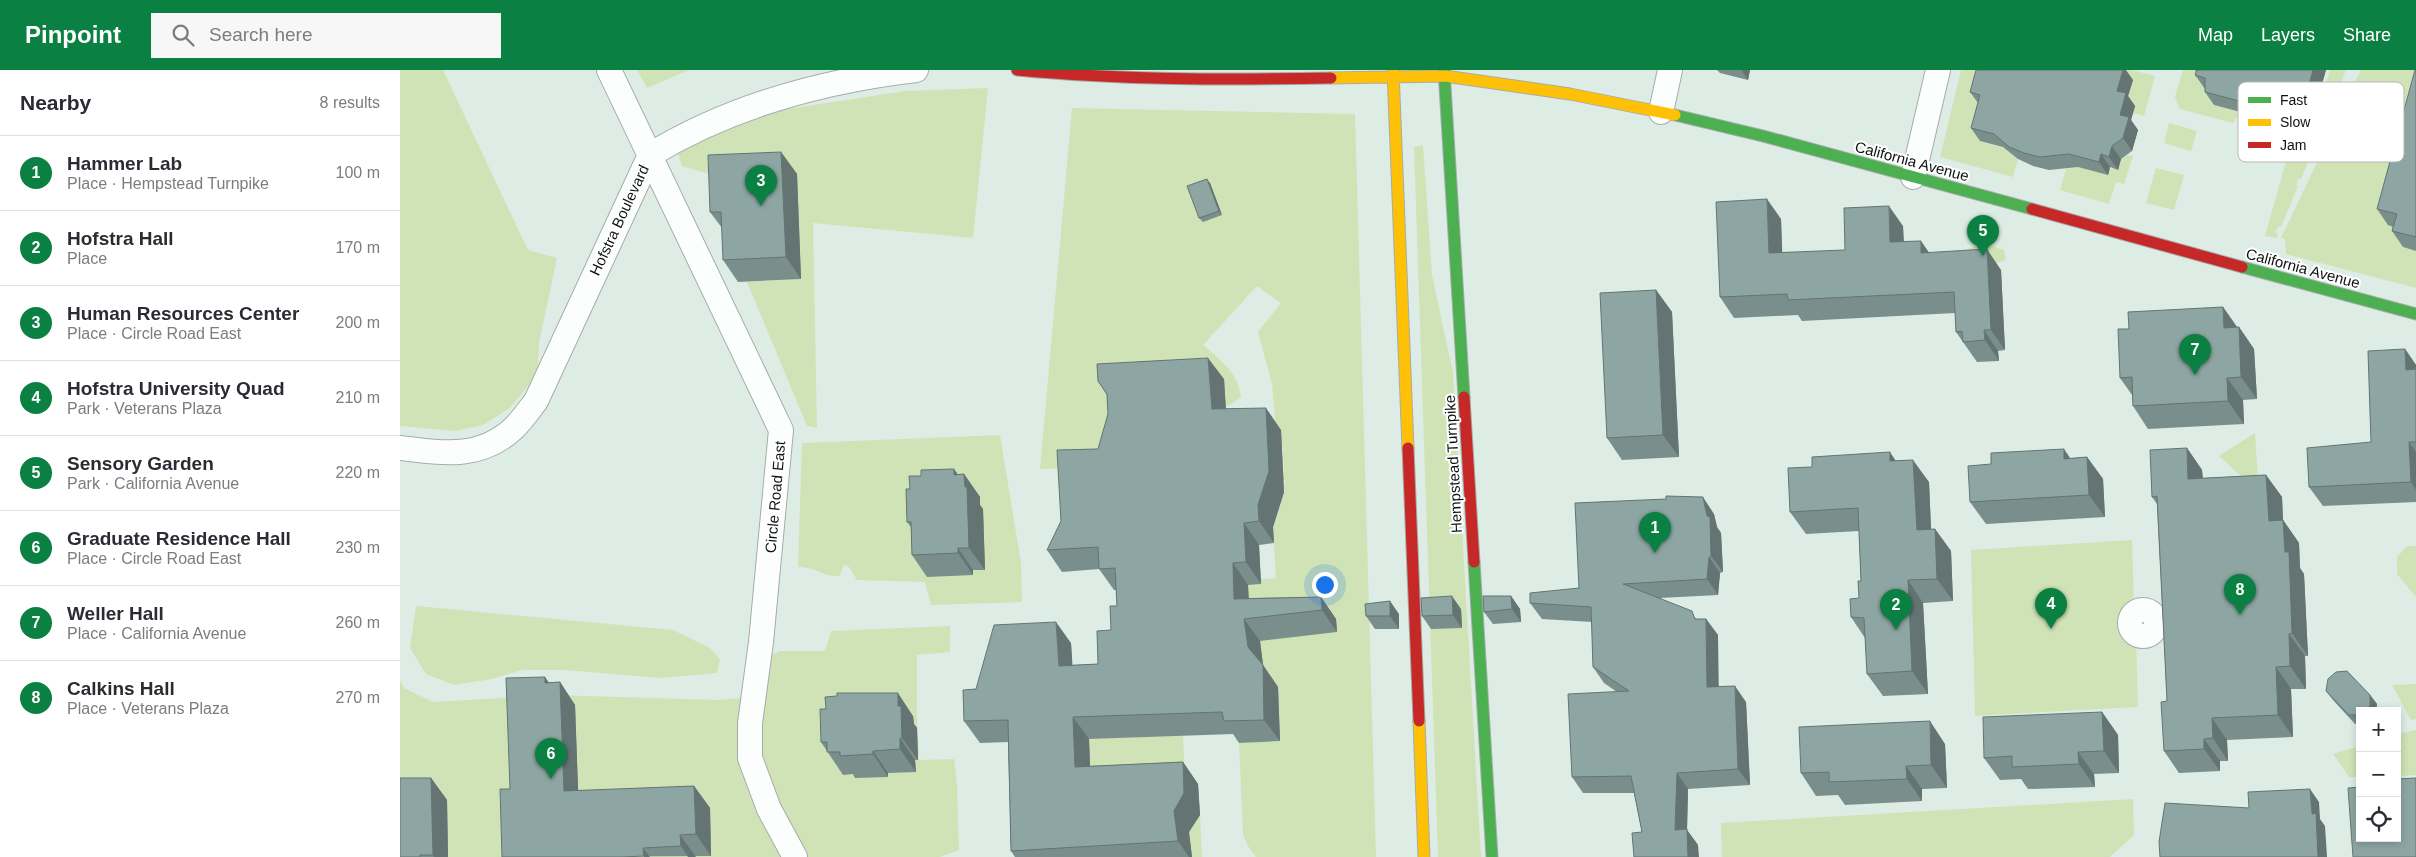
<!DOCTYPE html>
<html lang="en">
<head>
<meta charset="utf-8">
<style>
  body { margin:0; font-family:Arial,sans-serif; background:#f7f7f7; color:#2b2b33 }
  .controls { position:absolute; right:15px; bottom:15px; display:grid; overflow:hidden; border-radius:0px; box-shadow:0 2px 8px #0003 }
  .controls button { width:45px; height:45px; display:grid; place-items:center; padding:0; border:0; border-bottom:1px solid #e1e1e2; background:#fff; color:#2b2b33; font:25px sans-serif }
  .you { position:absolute; left:924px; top:514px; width:18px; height:18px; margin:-12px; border:4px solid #fff; border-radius:50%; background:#1a73e8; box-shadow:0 0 0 8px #1a73e833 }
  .badge { display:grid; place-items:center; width:32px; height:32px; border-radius:50%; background:#0b8043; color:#fff; font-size:16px; font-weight:700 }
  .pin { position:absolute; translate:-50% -41px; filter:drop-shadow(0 1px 2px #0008) }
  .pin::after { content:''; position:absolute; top:26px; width:18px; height:15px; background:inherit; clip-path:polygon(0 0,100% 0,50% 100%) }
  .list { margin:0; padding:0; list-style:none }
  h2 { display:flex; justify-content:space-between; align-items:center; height:65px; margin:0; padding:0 20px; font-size:21px }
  h2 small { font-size:16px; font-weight:400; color:#7c7c81 }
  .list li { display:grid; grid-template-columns:32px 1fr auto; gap:15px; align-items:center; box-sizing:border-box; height:75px; padding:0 20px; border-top:1px solid #e1e1e2 }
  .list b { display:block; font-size:19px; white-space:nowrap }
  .list p { margin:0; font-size:16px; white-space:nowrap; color:#7c7c81 }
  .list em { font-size:16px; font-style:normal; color:#7c7c81 }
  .icon { flex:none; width:28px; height:28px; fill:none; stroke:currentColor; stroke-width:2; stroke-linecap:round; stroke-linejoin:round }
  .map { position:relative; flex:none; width:2016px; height:787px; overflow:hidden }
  header { display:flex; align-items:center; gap:30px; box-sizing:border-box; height:70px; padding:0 25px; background:#0b8043; color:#fff }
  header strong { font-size:24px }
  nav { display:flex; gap:28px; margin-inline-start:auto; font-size:18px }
  .search { width:350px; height:45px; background:#f7f7f7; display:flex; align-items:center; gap:12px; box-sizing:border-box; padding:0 18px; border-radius:0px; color:#7c7c81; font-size:19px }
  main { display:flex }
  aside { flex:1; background:#fff }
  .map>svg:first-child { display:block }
  .built { fill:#ddede5; fill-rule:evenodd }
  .green { fill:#d0e3b6 }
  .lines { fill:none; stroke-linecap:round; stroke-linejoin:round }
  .street-casing { stroke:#a6aca9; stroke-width:26 }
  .fast-casing { stroke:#a6aca9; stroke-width:13 }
  .slow-casing { stroke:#a6aca9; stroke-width:13 }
  .jam-casing { stroke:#a6aca9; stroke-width:13 }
  .street { stroke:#fcfefd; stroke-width:24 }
  .fast { stroke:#4caf50; stroke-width:11 }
  .slow { stroke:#ffc107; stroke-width:11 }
  .jam { stroke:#c62828; stroke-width:11 }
  .wall { fill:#7a8f8c }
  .shaded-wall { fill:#637472 }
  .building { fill:#8ea6a3; stroke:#637472 }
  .labels { text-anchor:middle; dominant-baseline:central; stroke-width:4; stroke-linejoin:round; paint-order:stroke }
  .street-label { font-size:15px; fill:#0e1311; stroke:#fff }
  .key { fill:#fff; stroke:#b7b8b8; stroke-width:1 }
  .key-label { font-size:14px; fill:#0e1311 }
</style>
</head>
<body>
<header>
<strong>Pinpoint</strong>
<div class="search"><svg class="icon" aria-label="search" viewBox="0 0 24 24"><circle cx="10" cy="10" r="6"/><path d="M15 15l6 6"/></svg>Search here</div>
<nav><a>Map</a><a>Layers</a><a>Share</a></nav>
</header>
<main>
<aside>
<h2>Nearby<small>8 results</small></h2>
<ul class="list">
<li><span class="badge">1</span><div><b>Hammer Lab</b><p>Place · Hempstead Turnpike</p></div><em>100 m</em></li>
<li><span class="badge">2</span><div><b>Hofstra Hall</b><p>Place</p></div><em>170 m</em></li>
<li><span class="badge">3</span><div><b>Human Resources Center</b><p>Place · Circle Road East</p></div><em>200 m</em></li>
<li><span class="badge">4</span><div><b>Hofstra University Quad</b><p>Park · Veterans Plaza</p></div><em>210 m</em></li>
<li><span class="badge">5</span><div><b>Sensory Garden</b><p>Park · California Avenue</p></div><em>220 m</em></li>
<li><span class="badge">6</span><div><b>Graduate Residence Hall</b><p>Place · Circle Road East</p></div><em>230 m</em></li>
<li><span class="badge">7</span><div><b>Weller Hall</b><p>Place · California Avenue</p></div><em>260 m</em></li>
<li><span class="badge">8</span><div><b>Calkins Hall</b><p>Place · Veterans Plaza</p></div><em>270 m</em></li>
</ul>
</aside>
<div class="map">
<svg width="2016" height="787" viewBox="0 0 2016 787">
  <rect width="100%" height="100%" fill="#eef6f3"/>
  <path class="built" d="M0 0H2016V787H0ZM1960 641H1997V768H1960Z"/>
  <path class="green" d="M0 0H43L128 180 157 188 139 273 138 296 129 315 110 338 83 355 55 361 0 356Z
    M237 0H289L247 18Z
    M1561 0H1589V38L1580 71 1603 77 1618 89 1613 107 1540 87Z
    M1696 0H1732L1755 6 1744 46 1733 43 1735 36Z
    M1783 0H1797L1814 21V35L1837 41 1838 46 1833 53 1780 39 1775 27Z
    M1930 0H1946L1915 76 1859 60 1858 53 1863 48 1886 54C1893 41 1901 35 1916 35L1922 16H1925Z
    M1961 0H2016L1989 156 2010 161 2003 177 2016 181V218L1886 184 1885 169 1881 168Z
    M588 18 573 168 413 153 417 358 407 356 347 212 401 209 323 108 282 96 276 77 368 42 505 21Z
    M672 38 955 44 976 787H856L848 776 843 765 839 673 880 671 878 617 864 599 850 572 848 515 861 514V509L876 508 873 457 884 422 885 410 872 409V401H884L881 360H876L872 314 858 262 881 233 857 216 803 275C821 290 838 303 841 327L830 335 825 336 823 309 713 396 640 399Z
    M1769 53 1797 61 1791 81 1764 73Z
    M1023 75 1032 205 1053 303 1081 787H1038L1014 77Z
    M1888 84 1909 90 1901 109H1898L1896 115 1898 116 1881 157H1878L1875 163 1878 164 1877 168 1865 166Z
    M1727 85 1733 86 1724 114 1716 112 1709 134 1660 120 1666 99 1678 97 1718 99 1721 89Z
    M1756 98 1784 105 1774 140 1746 133Z
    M1582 172 1604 180 1606 190 1585 197 1560 183Z
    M1855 363 1858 412 1852 416 1819 386Z
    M600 365 621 493 622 532 531 535 525 512 457 510 449 497 444 495 440 506C421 507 418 497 398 497L402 373Z
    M1732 470 1734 538 1728 549V555L1736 566 1738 637 1575 646 1571 480Z
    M2007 476H2016V527L1997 504V487Z
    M16 536 273 560 310 578 320 589 317 603 262 608 166 600H122L92 609 54 615 26 604 10 578Z
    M550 556V582L517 585V645L519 690 554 689 557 715 559 780 540 787H0V611L4 618 33 632 153 625 320 630 353 627 368 587 380 581H425L431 561Z
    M2016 614V649L2011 650 1992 615Z
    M2016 660V705L2000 706 1998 664Z
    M783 665 785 714 691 718 689 669Z
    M1960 676V707H1949L1933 684Z
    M1733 729 1734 765 1710 787H1322L1321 753Z
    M800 745 802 787H792L789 762Z"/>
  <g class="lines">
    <g class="street-casing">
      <path id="street" d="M209 0 381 360 361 572 350 653V688L369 739 395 787
        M1261 42 1270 0
        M1513 107 1538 0
        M0 378C42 383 80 390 114 358 122 350 129 340 136 331L250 85C332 35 422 11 516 0
        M1730 553a13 13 0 1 1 26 0a13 13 0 1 1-26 0Z"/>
    </g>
    <g class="fast-casing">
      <path id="fast" d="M1044 0 1064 327
        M1275 45 1363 66 1632 139
        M1842 197 2016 244
        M1074 492 1092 787"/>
    </g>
    <g class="slow-casing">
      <path id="slow" d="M993 0 1008 378
        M931 8 1045 6 1170 24 1275 45
        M1019 651 1024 787"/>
    </g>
    <g class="jam-casing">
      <path id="jam" d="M617 0C721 10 826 10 931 8
        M1632 139 1842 197
        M1064 327 1074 492
        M1008 378 1019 651"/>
    </g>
    <use href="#street" class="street"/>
    <use href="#fast" class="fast"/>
    <use href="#slow" class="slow"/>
    <use href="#jam" class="jam"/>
  </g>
  <path class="wall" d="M1317 0H1350L1348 10 1320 3Z
    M1795 0H1926L1916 35H1907L1903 46 1892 43 1886 54 1814 35 1805 22V19L1795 5 1796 2Z
    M2016 0V181L2003 177 1992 161 1993 157 1988 155 1977 139Z
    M1733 10 1728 26 1735 36 1731 50 1738 60 1732 81 1721 89 1718 100 1710 97 1708 105 1678 97 1649 100 1633 96 1618 89 1603 77 1580 71 1571 58 1578 33 1570 22Z
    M381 82 397 104 401 209 338 212 323 190 322 158 310 142Z
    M810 113 822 145 803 152 799 148Z
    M1381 149 1382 183 1445 180 1503 156 1504 171 1529 183 1601 200 1605 280 1598 281 1599 291 1577 292 1556 262 1555 243 1402 251 1398 245 1334 248 1320 227Z
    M1256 220 1272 242 1279 387 1222 390 1207 368Z
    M1823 237 1837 257H1839L1854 279 1857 329 1843 330 1844 354 1748 359 1733 336 1732 325 1720 308 1729 259Z
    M2005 279 2016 295V432L1923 436 1909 417 1971 372Z
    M824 309 826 339 881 360 884 422 873 457 874 473 859 475 861 514 848 515 849 528 921 527 936 549 937 562 860 571 863 595 878 617 880 671 839 673 833 664 689 669 690 696 783 692 798 714 800 745 789 762 792 787H615L611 781 608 672 580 673 564 651 576 619 671 573 672 595 698 594 711 560 717 536 716 520H714L699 499 662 502 647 480 698 379 708 344 707 325 698 311Z
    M1787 378 1802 400 1803 408 1866 405 1882 427 1883 450 1899 473 1900 498 1904 504 1908 586H1905L1906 619H1891L1893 667 1827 670 1828 691H1820V701L1779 703 1764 681 1767 631 1757 434 1752 427Z
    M1687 387 1703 409 1705 447 1586 454 1570 432 1591 394Z
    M1495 391 1529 412 1531 459H1535L1551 481 1553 531 1523 533 1528 624 1483 626 1467 604 1465 568 1451 547 1459 528 1461 511 1459 461 1406 464 1390 442 1412 397Z
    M554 399 558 405 564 404 580 427V435L583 439 585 500H573V505L527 507 512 485 511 457 507 452 510 419 521 406Z
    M1314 444 1317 457 1321 463 1323 502 1320 503 1318 525 1260 528 1297 549H1306L1318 565V617L1346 632 1350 715 1288 719 1287 760 1298 775 1242 762 1234 723H1183L1172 707 1217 622 1204 613 1193 597 1192 552 1142 549 1130 533 1179 518Z
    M1111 526 1120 539 1121 552 1093 554 1084 542Z
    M1061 539 1062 558 1031 559 1022 546Z
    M999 544V559H975L966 546Z
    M160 612 175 635 178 721 294 716 310 738 311 786 102 787 110 719 150 613Z
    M1926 621 1970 625 1977 634 1976 641H1960V654H1955L1933 630Z
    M426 639 513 646 514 654 517 658 518 690H515L516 702 488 703V707L455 708 453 704 443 705 421 672Z
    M1702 642 1718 665 1719 703 1694 704 1695 717 1628 719 1621 709 1600 710 1584 688Z
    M1545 674 1547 718 1522 719V731L1445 735 1438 725 1416 726 1401 703Z
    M31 708 47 730 48 787H0Z"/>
  <path class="shaded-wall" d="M1342 0H1350L1348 10 1342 1Z
    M1723 0H1726L1733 10 1728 26 1735 36 1731 50 1738 60 1732 81 1723 68 1720 45 1717 21Z
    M1913 0H1926L1916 35 1907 22Z
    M1898 22 1907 35 1903 46 1894 33Z
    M1883 30 1892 43 1886 54 1877 41Z
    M1712 76 1721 89 1718 100 1709 87Z
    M381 82 397 104 401 209 386 187Z
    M1701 84 1710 97 1708 105 1699 92Z
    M807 109 810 113 822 145 819 141Z
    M1367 129 1381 149 1383 203 1369 183Z
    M1489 136 1503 156 1504 192 1490 172Z
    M1521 171 1535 191 1521 183Z
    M1587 179 1601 200 1605 280 1591 260Z
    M1256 220 1272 242 1279 387 1263 365Z
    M1823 237 1839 260 1824 258Z
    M1839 257 1854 279 1857 329 1841 307Z
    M1584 260 1598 281 1599 291 1585 270Z
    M2005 279 2016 295V314L2006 300Z
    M808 288 824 309 827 361 812 339Z
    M1827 308 1843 330 1844 354 1828 331Z
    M866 338 881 360 884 422 873 457 874 473 859 451 858 435Z
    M2009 372 2016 382V420L2011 412Z
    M1787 378 1802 400 1804 431 1788 409Z
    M1664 379 1679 401 1664 389Z
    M1490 382 1505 405 1490 391Z
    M1687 387 1703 409 1705 447 1689 425Z
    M1513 390 1529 412 1532 482 1517 460Z
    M554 399 565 415 564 404 580 427V435L583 439 585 500 569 478 554 405Z
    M1866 405 1882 427 1883 450 1899 473 1900 498 1904 504 1908 586 1892 563 1869 451Z
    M1303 427 1314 444 1317 457 1321 463 1323 502 1311 486 1307 446Z
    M844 453 859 475 861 514 846 492Z
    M1535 459 1551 481 1553 531 1537 509Z
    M558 478 573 500V505L558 483Z
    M1309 487 1320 503 1318 525 1307 509Z
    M833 493 848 515 849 549 834 529Z
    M1508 510 1523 533 1528 624 1512 601Z
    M1052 526 1061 539 1062 558 1053 545Z
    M1111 526 1120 539 1121 552 1112 539Z
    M921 527 936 549 937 562 922 540Z
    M990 531 999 544V559L990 546Z
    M844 549 860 571 863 595 878 617 880 671 864 650 848 577Z
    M1306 549 1318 565 1319 634 1307 617Z
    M656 552 671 573 674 618 659 596Z
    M1889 564 1905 586 1906 619 1890 596Z
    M1876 597 1891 619 1893 667 1878 645Z
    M145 607 160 628V612L175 635 179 744 164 721 145 613Z
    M1335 616 1346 632 1350 715 1338 699Z
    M498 623 513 646 514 654 517 658 518 690 502 668 498 636Z
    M1970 625 1977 634 1976 641H1973L1970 636Z
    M1702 642 1718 665 1719 703 1704 681Z
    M673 647 689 669 691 718 675 697Z
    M1812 648 1827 670 1828 691 1813 668Z
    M1530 651 1545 674 1547 718 1531 695Z
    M500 668 515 690 516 702 500 679Z
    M1804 669 1820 691V701L1804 679Z
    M473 681 488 703V707L473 684Z
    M1678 682 1694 704 1695 717 1679 694Z
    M783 692 798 714 800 745 789 762 792 787H789L778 771 774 741Z
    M1506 696 1522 719V731L1507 709Z
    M1277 703 1288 719 1287 760 1298 775 1299 787H1288L1275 760Z
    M31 708 47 730 48 787H34L33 785Z
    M294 716 310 738 311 786 296 764Z
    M1910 719 1919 732 1920 749 1925 756 1927 787H1918L1912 744Z
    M280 765 296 787H288L281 776Z
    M243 778 250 787H244V786Z"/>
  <path class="building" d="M1576 0H1723L1717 21 1726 23 1720 45 1729 47 1723 68 1712 76 1709 87 1701 84 1699 92 1669 84 1640 87 1624 83 1609 77 1594 64 1571 58 1580 25 1570 22Z
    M1797 0H1913L1907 22H1898L1894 33 1883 30 1877 41 1805 22V8L1795 5Z
    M2015 0H2016V167L1992 161 1997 144 1977 139Z
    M381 82 386 187 323 190 321 142H310L308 85Z
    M807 109 819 141 799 148 787 116Z
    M1367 129 1369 183 1445 180 1444 138 1489 136 1490 172 1521 171V183L1587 179 1591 260H1584L1585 270 1563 272 1562 261 1556 262 1554 222 1388 230 1387 224 1320 227 1316 132Z
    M1256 220 1263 365 1207 368 1200 223Z
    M1823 237 1824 258 1839 257 1841 307 1827 308 1828 331 1733 336 1732 307 1720 308 1718 259H1729L1728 242Z
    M2005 279 2006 300 2016 299V372H2009L2011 412 1909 417 1907 378 1971 372 1968 281Z
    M808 288 812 339 866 338 869 401 858 435 859 451 844 453 846 492 833 493 834 529 921 527 922 540 844 549 848 577 863 595 864 650 824 651 822 642 673 647 675 697 783 692 784 723 774 741 778 771 611 781 608 650 564 651 563 620 576 619 594 555 656 552 659 596 698 594 697 561 711 560 710 536H717L715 498 699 499 698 477 647 480 661 451 657 380 698 379 708 344 707 324 698 311 697 294Z
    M1787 378 1788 409 1866 405 1869 451 1883 450 1885 482H1889L1892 563 1889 564 1890 596 1876 597 1878 645 1812 648 1813 668 1804 669V679L1764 681 1761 632 1767 631 1757 426 1752 427 1750 380Z
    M1664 379V389L1687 387 1689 425 1570 432 1568 396 1591 394V383Z
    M1490 382V391L1513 390 1517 460 1535 459 1537 509 1508 510 1512 601 1467 604 1464 548 1451 547 1450 529 1459 528 1458 511H1461L1458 438 1390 442 1388 398 1412 397V387Z
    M554 399V405L564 404 565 417H567L569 478H558V483L512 485 511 452H507L506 419H510L509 406H521V400Z
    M1266 426 1303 427 1307 446 1310 447 1311 486 1309 487 1307 509 1223 514 1292 541 1295 549H1306L1307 617 1335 616 1338 699 1277 703 1275 760 1287 759 1288 787H1234L1232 763 1242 762 1231 706 1172 707 1168 624 1229 621 1193 597 1191 537 1130 533V523L1179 518 1175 433 1266 429Z
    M1052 526 1053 545 1022 546 1021 528Z
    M1083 526H1111L1112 539 1084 542Z
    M990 531V546H966L965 534Z
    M1947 601 1970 625V636L1965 641H1960V645H1949L1926 621 1928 609 1936 602Z
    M145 607V613L160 612 164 721 294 716 296 764 280 765 281 776 243 778 244 786 222 787H102L100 719H110L106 608Z
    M437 623H498V636H501L502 668H500V679L473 681V684L440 686V682H427V672H421L420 639H426L425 627 437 626Z
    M1702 642 1704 681 1678 682 1679 694 1612 697V686L1584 688 1583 647Z
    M1530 651 1531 695 1506 696 1507 709 1429 712V702L1401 703 1399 657Z
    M0 708H31L33 785H20V787H0Z
    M2016 708V787H1953L1948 718 1960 717V768H1997V709Z
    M1910 719 1912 744 1916 743 1918 787H1760L1759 772 1765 733 1849 738 1848 722Z"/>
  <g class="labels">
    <g class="street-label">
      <text transform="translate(1512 91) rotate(15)">California Avenue</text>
      <text transform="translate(219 150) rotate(-65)">Hofstra Boulevard</text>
      <text transform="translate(1903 198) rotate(15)">California Avenue</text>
      <text transform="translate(1053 394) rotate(-93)">Hempstead Turnpike</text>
      <text transform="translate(375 427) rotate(-85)">Circle Road East</text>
    </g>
  </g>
  <rect x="1838" y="12" width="166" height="80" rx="8" class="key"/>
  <rect x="1848" y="27" width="23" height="6" fill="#4caf50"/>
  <rect x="1848" y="49" width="23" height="7" fill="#ffc107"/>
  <rect x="1848" y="72" width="23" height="6" fill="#c62828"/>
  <g class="key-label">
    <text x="1880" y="35">Fast</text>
    <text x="1880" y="57">Slow</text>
    <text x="1880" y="80">Jam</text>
  </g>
</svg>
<div class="controls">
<button>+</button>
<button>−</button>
<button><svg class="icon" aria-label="locate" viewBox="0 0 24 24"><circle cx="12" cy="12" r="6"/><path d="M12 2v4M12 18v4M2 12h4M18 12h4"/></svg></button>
</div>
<div class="you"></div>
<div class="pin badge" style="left:1255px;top:483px">1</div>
<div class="pin badge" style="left:1496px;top:560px">2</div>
<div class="pin badge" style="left:361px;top:136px">3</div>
<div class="pin badge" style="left:1651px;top:559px">4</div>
<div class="pin badge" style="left:1583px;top:186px">5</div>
<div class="pin badge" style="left:151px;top:709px">6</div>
<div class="pin badge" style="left:1795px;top:305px">7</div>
<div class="pin badge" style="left:1840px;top:545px">8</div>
</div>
</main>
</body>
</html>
